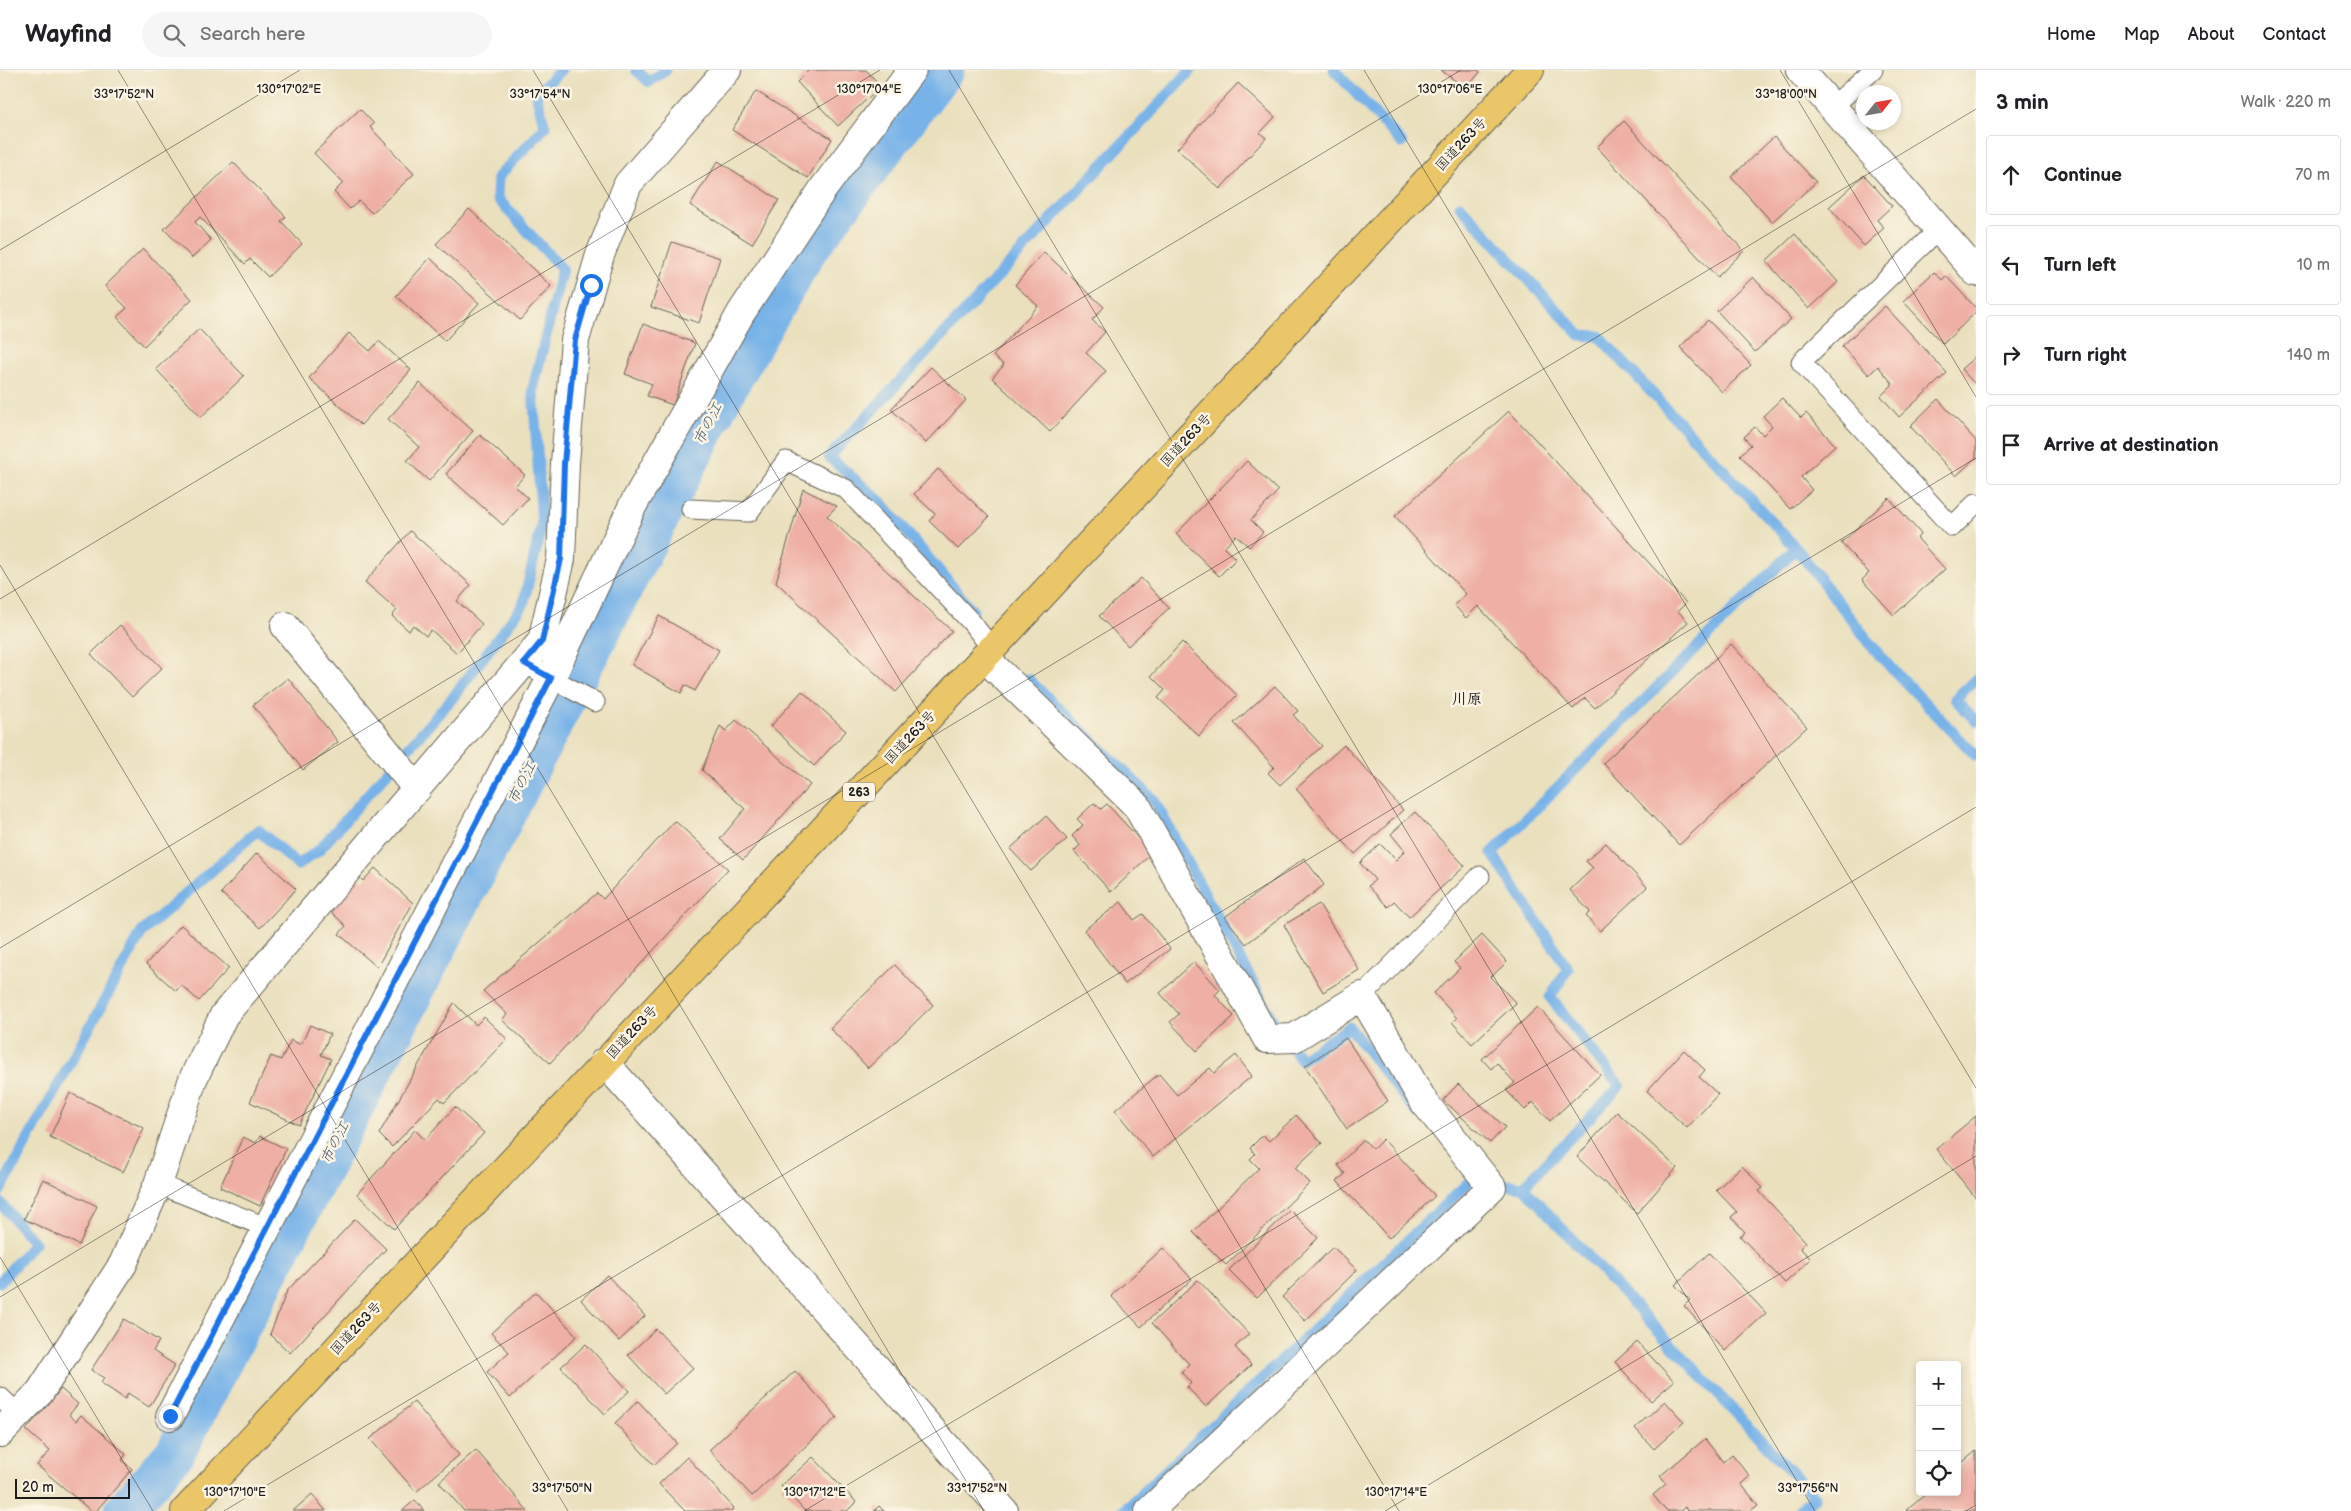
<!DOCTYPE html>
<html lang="en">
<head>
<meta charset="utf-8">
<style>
  body { margin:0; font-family:"Balsamiq Sans","Klee One",sans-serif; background:#f6f6f6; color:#202124 }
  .controls { position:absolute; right:15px; bottom:15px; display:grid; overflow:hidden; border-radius:5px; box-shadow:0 2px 8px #0003 }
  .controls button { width:45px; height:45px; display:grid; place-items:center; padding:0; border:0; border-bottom:1px solid #e0e0e0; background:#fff; color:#202124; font:25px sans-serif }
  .compass { position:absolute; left:1856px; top:15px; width:45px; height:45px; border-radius:50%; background:#fff; box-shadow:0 2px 8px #0003; rotate:59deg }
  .scale { position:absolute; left:15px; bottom:12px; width:115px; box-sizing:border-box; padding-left:5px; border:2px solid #1c1c1c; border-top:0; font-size:14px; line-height:18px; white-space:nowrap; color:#1c1c1c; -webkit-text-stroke:4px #fcf5e5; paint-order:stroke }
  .stop { position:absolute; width:15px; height:15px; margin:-11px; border:4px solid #1a73e8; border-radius:50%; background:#fff }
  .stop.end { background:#1a73e8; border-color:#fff; box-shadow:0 1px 5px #0008 }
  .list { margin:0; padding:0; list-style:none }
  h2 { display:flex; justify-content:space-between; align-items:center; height:65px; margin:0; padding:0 20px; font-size:21px }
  h2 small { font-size:16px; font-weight:400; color:#757577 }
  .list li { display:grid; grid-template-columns:32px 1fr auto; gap:15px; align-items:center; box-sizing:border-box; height:80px; margin:0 10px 10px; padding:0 10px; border:1px solid #e0e0e0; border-radius:5px }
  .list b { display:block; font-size:19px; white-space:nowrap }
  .list em { font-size:16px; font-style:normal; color:#757577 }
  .icon { flex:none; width:28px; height:28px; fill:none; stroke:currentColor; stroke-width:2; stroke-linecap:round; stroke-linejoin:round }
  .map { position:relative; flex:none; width:1976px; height:1441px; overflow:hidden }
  header { display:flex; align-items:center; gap:30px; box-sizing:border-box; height:70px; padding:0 25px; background:#fff; border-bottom:1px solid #e0e0e0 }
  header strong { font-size:24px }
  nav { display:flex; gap:28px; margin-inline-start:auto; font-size:18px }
  .search { width:350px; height:45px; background:#f6f6f6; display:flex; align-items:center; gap:12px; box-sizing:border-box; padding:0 18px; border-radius:28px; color:#757577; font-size:19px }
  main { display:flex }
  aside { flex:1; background:#fff }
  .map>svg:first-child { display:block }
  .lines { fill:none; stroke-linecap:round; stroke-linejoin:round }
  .stream { stroke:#77b2e8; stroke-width:11 }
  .canal { stroke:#77b2e8; stroke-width:40 }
  .building { fill:#efafa4 }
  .service-casing { stroke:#646155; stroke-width:21 }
  .minor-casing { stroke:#646155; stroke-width:30 }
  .tertiary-casing { stroke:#646155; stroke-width:30 }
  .trunk-casing { stroke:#646155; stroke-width:30 }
  .service { stroke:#fff; stroke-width:19 }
  .minor { stroke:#fff; stroke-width:28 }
  .tertiary { stroke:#fff; stroke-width:28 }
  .trunk { stroke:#eac669; stroke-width:28 }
  .route { stroke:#1a73e8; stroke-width:6 }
  .ticks { fill:none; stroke:#1c1c1c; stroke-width:1; stroke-opacity:0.45 }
  .labels { text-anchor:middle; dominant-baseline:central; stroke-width:5; stroke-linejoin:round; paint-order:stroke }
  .shield { fill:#fcf5e5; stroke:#5f5d58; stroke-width:1 }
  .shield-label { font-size:12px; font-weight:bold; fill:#1c1c1c }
  .street-label { font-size:14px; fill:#1c1c1c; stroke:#fcf5e5 }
  .water-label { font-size:15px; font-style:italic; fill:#40586e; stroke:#fcf5e5 }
  .neighbourhood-label { font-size:15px; font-weight:bold; fill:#1c1c1c; stroke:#fcf5e5 }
  .ticks-label { font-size:12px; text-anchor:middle; fill:#1c1c1c; stroke:#fcf5e5; stroke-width:5; stroke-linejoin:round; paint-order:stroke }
</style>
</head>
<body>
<header>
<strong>Wayfind</strong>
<div class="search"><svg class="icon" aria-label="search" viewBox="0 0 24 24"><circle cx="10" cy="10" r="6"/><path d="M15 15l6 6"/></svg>Search here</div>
<nav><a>Home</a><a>Map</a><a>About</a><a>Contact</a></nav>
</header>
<main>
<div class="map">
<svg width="1976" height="1441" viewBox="0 0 1976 1441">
  <rect width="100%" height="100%" fill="#fcf5e5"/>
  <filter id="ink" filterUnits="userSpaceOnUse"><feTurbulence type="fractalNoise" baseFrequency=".02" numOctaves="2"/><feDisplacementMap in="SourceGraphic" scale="10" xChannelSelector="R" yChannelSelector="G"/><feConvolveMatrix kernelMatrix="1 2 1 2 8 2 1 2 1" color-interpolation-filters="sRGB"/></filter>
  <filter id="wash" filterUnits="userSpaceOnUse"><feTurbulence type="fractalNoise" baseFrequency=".0096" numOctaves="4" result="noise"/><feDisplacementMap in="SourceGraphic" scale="20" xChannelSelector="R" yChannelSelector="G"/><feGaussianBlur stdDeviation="1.12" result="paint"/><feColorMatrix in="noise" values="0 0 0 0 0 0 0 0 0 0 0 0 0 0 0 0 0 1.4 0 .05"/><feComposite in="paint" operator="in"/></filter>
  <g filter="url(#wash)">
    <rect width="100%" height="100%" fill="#eae0be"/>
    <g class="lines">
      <path class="stream" d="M636 0 649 12 666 0
        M1334 0 1402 73
        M1460 136 1580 265 1599 266 1796 478 1880 586 1976 686
        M973 541 883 434 829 387 1191 0
        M1028 609 1154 730 1273 950 1301 990 1349 957 1417 1043
        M1976 609 1955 629 1976 651
        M1492 1113 1523 1117 1815 1427 1798 1441
        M1523 1117 1620 1016 1550 927 1568 899 1492 783 1796 478
        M0 1121 142 862 258 760 298 795 319 780 454 626 523 535 542 454 533 319 562 199 497 128 498 107 545 57 536 24 561 0
        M0 1132 34 1173 0 1212
        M1123 1441 1470 1111"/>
      <path class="canal" d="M124 1441 175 1383 722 327 806 182 944 0"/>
    </g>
    <g id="blocks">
      <path class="building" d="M809 0H866L881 16 838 56 797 12Z
        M1441 0H1478L1480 2 1466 19Z
        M1238 13 1275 47 1260 63 1266 68 1220 119 1177 79Z
        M756 21 832 69 808 108 732 60Z
        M360 39 374 54 370 57 414 104 372 143 359 131 350 139 334 122 343 113 314 83Z
        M1624 51 1744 181 1717 207 1597 77Z
        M1774 67 1816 112 1772 152 1731 107Z
        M718 91 779 130 752 174 690 135Z
        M233 92 286 147 281 151 302 174 268 207 250 189 245 194 200 147 195 152 211 170 192 188 164 159Z
        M1864 105 1892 136 1877 150 1884 158 1864 176 1829 137Z
        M469 139 551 216 520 250 436 174Z
        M1795 164 1838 212 1809 239 1766 191Z
        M672 172 720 188 699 253 651 237Z
        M143 179 192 229 144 276 117 247 127 238 105 216Z
        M1044 182 1104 237 1092 250 1105 262 1086 283 1106 301 1050 362 992 308 1004 295 993 286 1038 236 1015 215Z
        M430 188 479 233 445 271 396 226Z
        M1934 202 1942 210 1946 206 1976 238V242L1943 274 1903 231Z
        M1753 207 1791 249 1755 282 1717 241Z
        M1885 236 1947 303 1899 347 1881 326 1893 314 1878 296 1869 305 1842 276Z
        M1708 250 1751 295 1722 322 1680 277Z
        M643 254 695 273 673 335 647 326 652 314 625 304Z
        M199 259 244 306 201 347 156 299Z
        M349 263 370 281 379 271 411 300 361 355 309 308Z
        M1976 286V315L1961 299Z
        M931 297 966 330 926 373 891 339Z
        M420 313 473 361 429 411 407 391 419 377 388 349Z
        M1782 328 1801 348 1806 343 1835 375 1801 407 1812 420 1790 439 1740 385 1751 375 1744 367 1755 357 1763 365 1772 356 1763 346Z
        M1938 329 1976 371V388L1956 406 1910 356Z
        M1509 341 1686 533 1678 541 1688 552 1595 638 1585 628 1573 639 1478 536 1466 548 1454 535 1466 524 1395 446Z
        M480 365 525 405 515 416 528 428 503 455 446 404Z
        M1247 391 1278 421 1251 450 1263 462 1249 477 1236 465 1224 478 1236 489 1219 506 1176 464Z
        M938 399 989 447 958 479 929 451 935 444 914 424Z
        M803 419 837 436 827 446 952 561 896 622 776 512Z
        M1889 428 1921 464 1917 468 1945 499 1894 545 1862 510 1869 503 1841 473Z
        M410 461 471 515 457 531 482 554 457 583 431 560 426 566 413 555 409 561 392 546 397 540 365 512Z
        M1141 508 1169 538 1128 576 1099 546Z
        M659 546 719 580 695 621 685 615 681 623 632 595Z
        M120 555 162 598 132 627 91 584Z
        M1182 572 1237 625 1199 666 1158 628 1165 620 1151 606Z
        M1731 574 1807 657 1679 775 1603 693Z
        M288 608 338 672 303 700 253 635Z
        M1275 616 1298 641 1293 645 1322 676 1280 715 1268 703 1274 697 1234 653Z
        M802 621 846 661 814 696 771 656Z
        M736 650 810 715 743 790 720 769 745 739 702 700 720 656 726 661Z
        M1344 675 1403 740 1355 784 1296 719Z
        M1094 733 1101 739 1107 734 1152 783 1111 822 1074 781 1080 775 1072 766 1083 755 1077 749Z
        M1415 742 1465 796 1409 847 1394 831 1388 837 1368 816 1375 810 1360 793 1380 774 1396 790 1405 781 1391 764Z
        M1046 746 1067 769 1031 801 1010 779Z
        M675 751 728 799 550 993 502 950 507 944 483 921 597 823 603 829Z
        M1606 773 1647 817 1600 861 1586 846 1590 842 1570 820 1593 798 1586 791Z
        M257 783 296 819 260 858 221 823Z
        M1304 788 1324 815 1246 874 1225 847Z
        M375 798 413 833 377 897 339 864 346 856 328 839 358 806 363 811Z
        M1121 832 1134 850 1143 844 1170 879 1125 914 1084 860Z
        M1319 834 1359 900 1323 922 1284 855Z
        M181 855 229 898 199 931 181 915 176 921 146 894Z
        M1482 865 1507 892 1491 907 1516 933 1472 974 1452 952 1457 948 1434 923 1460 898 1454 892Z
        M1194 892 1220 920 1215 925 1234 946 1197 981 1170 952 1179 944 1160 923Z
        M895 895 933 935 868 998 830 958Z
        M454 933 476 955 484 947 507 969 444 1033 439 1028 392 1077 379 1064Z
        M1538 937 1600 1005 1550 1051 1533 1032 1525 1040 1506 1020 1515 1013 1497 993 1491 999 1482 989Z
        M310 955 330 964 321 985 331 989 299 1055 250 1032 271 986 281 990 291 970 301 975Z
        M1346 968 1388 1031 1347 1059 1305 996Z
        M1684 980 1705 1000 1699 1007 1718 1024 1687 1058 1647 1021Z
        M1236 985 1252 1006 1153 1087 1115 1040 1159 1004 1177 1025 1210 998 1214 1003Z
        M1458 1014 1505 1057 1490 1073 1443 1030Z
        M70 1023 144 1058 123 1102 50 1067Z
        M455 1037 484 1063 394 1159 357 1124 415 1060 425 1070Z
        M1617 1042 1677 1098 1637 1143 1577 1087Z
        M1296 1045 1322 1073 1295 1098 1310 1113 1226 1195 1193 1162 1259 1098 1250 1089 1255 1084 1250 1078 1263 1065 1269 1071Z
        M1976 1046V1128L1936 1079Z
        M260 1066 286 1079 260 1136 220 1117 243 1067 256 1073Z
        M1383 1069 1435 1126 1389 1168 1337 1111 1345 1104 1338 1095 1364 1070 1373 1079Z
        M1742 1096 1763 1118 1759 1121 1806 1172 1800 1178 1811 1189 1785 1213 1740 1166 1745 1162 1731 1147 1737 1142 1716 1120Z
        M43 1109 97 1136 79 1175 24 1149Z
        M1290 1140 1318 1168 1257 1228 1229 1200Z
        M355 1149 386 1179 290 1283 270 1264 287 1221Z
        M1333 1177 1357 1200 1305 1251 1282 1227Z
        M1163 1178 1192 1209 1141 1257 1111 1226Z
        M1709 1183 1766 1243 1725 1281 1684 1236 1690 1230 1675 1215Z
        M607 1205 645 1246 619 1271 581 1230Z
        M1198 1210 1249 1264 1235 1277 1251 1295 1206 1337 1187 1317 1191 1313 1181 1302 1189 1294 1152 1253Z
        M536 1222 577 1266 510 1328 487 1302 509 1282 491 1263Z
        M124 1249 159 1271 153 1281 175 1295 149 1337 128 1323 125 1329 101 1313 104 1308 91 1300Z
        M656 1259 693 1298 664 1324 628 1285Z
        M1637 1272 1674 1311 1651 1331 1615 1292Z
        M586 1274 629 1321 605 1344 561 1297Z
        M795 1301 837 1347 752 1426 709 1380Z
        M61 1319 78 1334 69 1345 76 1351 81 1345 126 1384 122 1390 132 1399 96 1441H91L37 1395 50 1381 26 1360Z
        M638 1331 677 1373 654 1395 615 1353Z
        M1665 1331 1684 1352 1654 1379 1635 1358Z
        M414 1332 459 1385 416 1422 370 1369Z
        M1705 1369 1723 1392 1732 1384 1750 1406 1741 1414 1758 1435 1750 1441H1687L1685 1437 1680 1441H1666L1653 1425 1666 1414 1660 1406Z
        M476 1380 528 1441H464L439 1412Z
        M1976 1381V1441H1906L1928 1422H1957V1397Z
        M687 1387 734 1438 731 1441H685L659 1414Z
        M813 1387 856 1432 847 1441H805L781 1416Z
        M312 1424 326 1441H293Z
        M415 1430 424 1441H402Z
        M879 1436 884 1441H874Z"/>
    </g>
  </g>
  <g filter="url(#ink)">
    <use href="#blocks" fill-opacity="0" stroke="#646155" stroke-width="1"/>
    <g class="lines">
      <g class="service-casing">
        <path id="service" d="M1831 38 1873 0
          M1939 159 1801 292 1952 457 1976 433
          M691 439 749 442 786 391 846 419 972 553 992 579
          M524 593 595 632
          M1362 926 1480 806
          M158 1114 268 1158
          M0 1327 18 1344"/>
      </g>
      <g class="minor-casing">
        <path id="minor" d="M1800 0 1976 202
          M285 556 417 719
          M984 587 1137 736 1267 969 1294 968 1362 926 1424 1032 1492 1117 1149 1441
          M170 1346 551 608 632 437 741 243 823 119 912 0
          M0 1363 40 1322 123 1194 158 1114 193 1009 224 945 542 571 561 489 565 393 575 270 600 185 628 114 727 0"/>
      </g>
      <g class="tertiary-casing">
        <path id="tertiary" d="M604 992 1004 1441"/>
      </g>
      <g class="trunk-casing">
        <path id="trunk" d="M185 1441 884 695 1530 0"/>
      </g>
      <use href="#service" class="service"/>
      <use href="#minor" class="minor"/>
      <use href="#tertiary" class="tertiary"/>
      <use href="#trunk" class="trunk"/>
    </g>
  </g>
  <g class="lines" filter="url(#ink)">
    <path class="route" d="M170 1346 551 608 524 593 542 571 561 489 564 394 575 270 591 215"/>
  </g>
  <path class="ticks" d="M118 0 984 1441M533 0 1399 1441M949 0 1815 1441M1364 0 1976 1018M1780 0 1976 327M0 180 300 0M0 495 568 1441M0 529 880 0M0 878 1461 0M0 1187 153 1441M0 1227 1976 39M224 1441 1976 388M804 1441 1976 737M1385 1441 1976 1086M1966 1441 1976 1435"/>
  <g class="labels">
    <rect class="shield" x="843" y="712.5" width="32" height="19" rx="4"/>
    <g class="shield-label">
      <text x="859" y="722">263</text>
    </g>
    <g class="street-label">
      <text transform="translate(1461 74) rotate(-47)">国道263号</text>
      <text transform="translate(1186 370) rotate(-47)">国道263号</text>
      <text transform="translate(910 667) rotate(-47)">国道263号</text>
      <text transform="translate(632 962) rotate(-47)">国道263号</text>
      <text transform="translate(356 1258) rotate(-47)">国道263号</text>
    </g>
    <g class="water-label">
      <text transform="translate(708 354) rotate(-63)">市の江</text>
      <text transform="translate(522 713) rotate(-63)">市の江</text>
      <text transform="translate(335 1073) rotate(-63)">市の江</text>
    </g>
    <g class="neighbourhood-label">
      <text x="1467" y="629">川原</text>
    </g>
  </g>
  <g class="ticks-label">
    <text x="289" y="23">130°17'02"E</text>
    <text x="869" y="23">130°17'04"E</text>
    <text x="1450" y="23">130°17'06"E</text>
    <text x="124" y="28">33°17'52"N</text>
    <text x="540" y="28">33°17'54"N</text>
    <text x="1786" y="28">33°18'00"N</text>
    <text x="562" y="1422">33°17'50"N</text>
    <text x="977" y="1422">33°17'52"N</text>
    <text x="1808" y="1422">33°17'56"N</text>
    <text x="235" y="1426">130°17'10"E</text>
    <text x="815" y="1426">130°17'12"E</text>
    <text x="1396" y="1426">130°17'14"E</text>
  </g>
</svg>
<div class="controls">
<button>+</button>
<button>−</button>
<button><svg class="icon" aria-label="locate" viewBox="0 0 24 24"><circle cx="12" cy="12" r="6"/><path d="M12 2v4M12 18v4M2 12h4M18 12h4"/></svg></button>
</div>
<svg class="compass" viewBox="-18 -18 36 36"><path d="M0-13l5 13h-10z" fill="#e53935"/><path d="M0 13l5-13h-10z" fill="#757577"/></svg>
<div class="scale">20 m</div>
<div class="stop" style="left:591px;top:215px"></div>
<div class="stop end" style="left:170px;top:1346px"></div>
</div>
<aside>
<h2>3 min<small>Walk · 220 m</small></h2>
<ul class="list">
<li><svg class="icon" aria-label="ahead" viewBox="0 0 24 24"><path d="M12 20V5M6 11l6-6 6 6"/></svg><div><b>Continue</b></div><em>70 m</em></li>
<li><svg class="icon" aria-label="left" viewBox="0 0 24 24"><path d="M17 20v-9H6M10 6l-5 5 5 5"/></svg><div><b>Turn left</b></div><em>10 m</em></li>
<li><svg class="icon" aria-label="right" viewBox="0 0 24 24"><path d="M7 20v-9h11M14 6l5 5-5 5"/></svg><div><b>Turn right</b></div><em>140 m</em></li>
<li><svg class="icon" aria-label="arrive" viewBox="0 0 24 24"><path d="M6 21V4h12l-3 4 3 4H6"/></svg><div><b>Arrive at destination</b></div></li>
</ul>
</aside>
</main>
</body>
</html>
